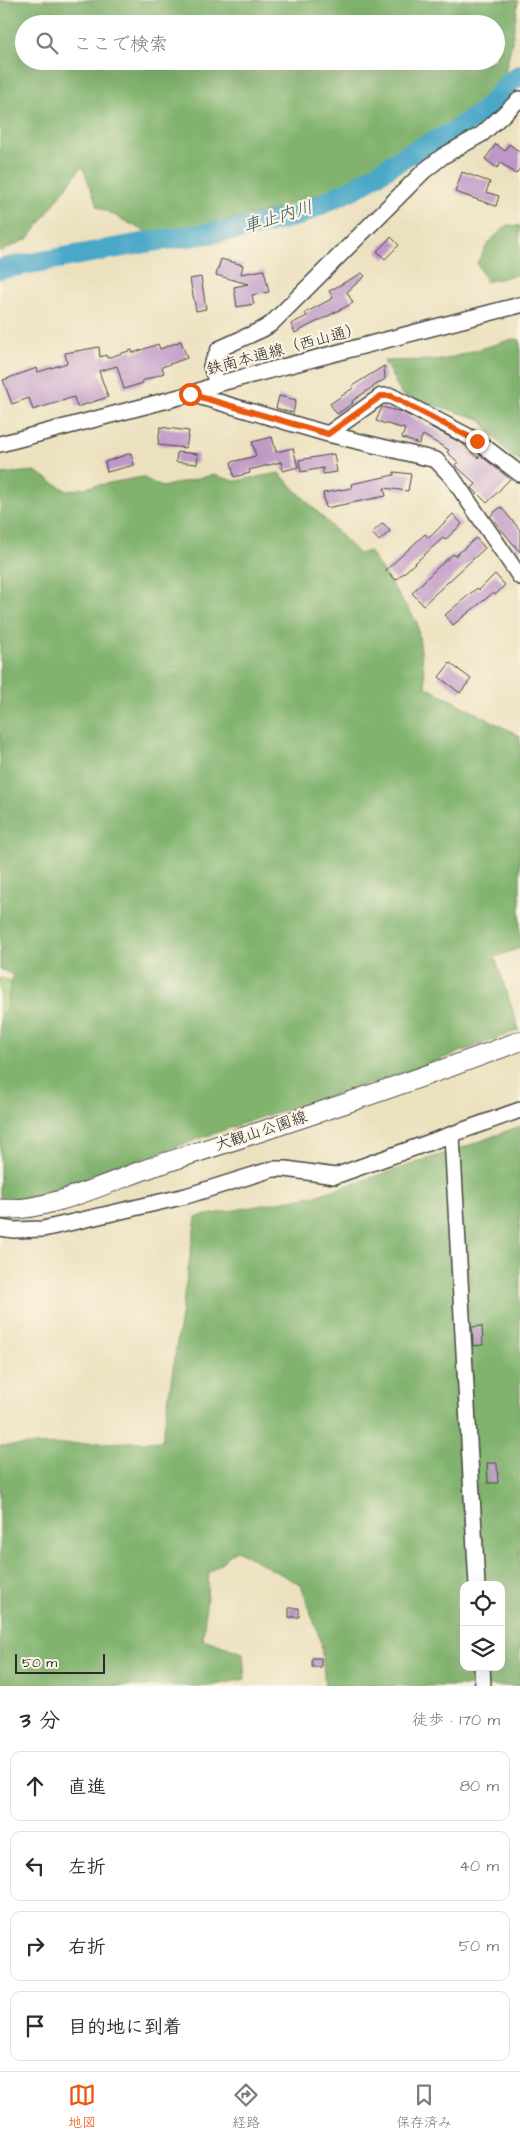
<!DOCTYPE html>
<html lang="ja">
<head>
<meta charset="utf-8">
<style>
  body { margin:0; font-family:"Architects Daughter","Klee One",sans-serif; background:#f2f2f3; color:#2b2b33 }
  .controls { position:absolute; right:15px; bottom:15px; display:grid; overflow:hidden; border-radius:10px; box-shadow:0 5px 20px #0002 }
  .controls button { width:45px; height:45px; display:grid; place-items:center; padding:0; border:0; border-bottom:1px solid #e1e1e2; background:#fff; color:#2b2b33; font:25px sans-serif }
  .scale { position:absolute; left:15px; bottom:12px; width:90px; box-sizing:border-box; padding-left:5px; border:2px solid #2b2b2b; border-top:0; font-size:14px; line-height:18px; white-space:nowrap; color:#2b2b2b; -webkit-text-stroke:4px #fcf5e5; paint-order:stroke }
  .stop { position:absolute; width:15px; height:15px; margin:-11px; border:4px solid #ea580c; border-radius:50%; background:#fff }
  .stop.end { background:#ea580c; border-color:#fff; box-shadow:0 1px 5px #0008 }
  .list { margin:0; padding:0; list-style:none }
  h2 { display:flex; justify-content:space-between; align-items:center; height:65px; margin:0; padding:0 20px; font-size:21px }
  h2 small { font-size:16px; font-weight:400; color:#7c7c81 }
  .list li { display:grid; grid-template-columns:32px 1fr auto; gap:15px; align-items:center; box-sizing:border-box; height:70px; margin:0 10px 10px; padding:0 10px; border:1px solid #e1e1e2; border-radius:10px }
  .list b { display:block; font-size:19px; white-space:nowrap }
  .list em { font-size:16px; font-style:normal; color:#7c7c81 }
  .icon { flex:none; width:28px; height:28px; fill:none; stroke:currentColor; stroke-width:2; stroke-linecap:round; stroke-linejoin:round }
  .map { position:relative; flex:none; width:520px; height:1686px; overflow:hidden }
  .search { position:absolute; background:#fff; box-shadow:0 5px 20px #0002; left:15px; right:15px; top:15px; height:55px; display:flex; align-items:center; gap:12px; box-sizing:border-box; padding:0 18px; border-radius:28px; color:#7c7c81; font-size:19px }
  .sheet { height:385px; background:#fff }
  nav { display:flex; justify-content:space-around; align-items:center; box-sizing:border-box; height:70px; border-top:1px solid #e1e1e2; background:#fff; font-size:14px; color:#7c7c81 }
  nav a { display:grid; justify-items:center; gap:2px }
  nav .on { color:#ea580c }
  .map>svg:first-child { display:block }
  .green { fill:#a2d180; stroke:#667e56 }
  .forest { fill:#81b36e; stroke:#566f4c; fill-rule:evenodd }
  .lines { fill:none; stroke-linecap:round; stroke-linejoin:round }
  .river { stroke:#4aa7c8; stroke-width:21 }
  .building { fill:#be97c6 }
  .minor-casing { stroke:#484641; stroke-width:18 }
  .major-casing { stroke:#484641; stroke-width:21 }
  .minor { stroke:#fff; stroke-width:15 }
  .major { stroke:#fff; stroke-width:19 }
  .route { stroke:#ea580c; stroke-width:6 }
  .labels { text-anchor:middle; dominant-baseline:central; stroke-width:4.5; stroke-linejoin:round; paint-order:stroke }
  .street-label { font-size:16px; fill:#2b2b2b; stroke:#fcf5e5 }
  .water-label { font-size:18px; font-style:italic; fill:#375d6a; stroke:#fcf5e5 }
</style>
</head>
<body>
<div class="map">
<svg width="520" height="1686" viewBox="0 0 520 1686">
  <rect width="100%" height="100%" fill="#fcf5e5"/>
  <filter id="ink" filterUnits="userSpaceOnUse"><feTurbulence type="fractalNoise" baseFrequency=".02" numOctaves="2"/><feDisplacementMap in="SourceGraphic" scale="10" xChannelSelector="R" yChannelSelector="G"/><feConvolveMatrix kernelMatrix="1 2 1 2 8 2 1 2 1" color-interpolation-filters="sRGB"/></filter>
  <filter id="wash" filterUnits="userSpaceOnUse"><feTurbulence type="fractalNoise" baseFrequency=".0096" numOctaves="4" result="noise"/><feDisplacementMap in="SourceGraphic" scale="20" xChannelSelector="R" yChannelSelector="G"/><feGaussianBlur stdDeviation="1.12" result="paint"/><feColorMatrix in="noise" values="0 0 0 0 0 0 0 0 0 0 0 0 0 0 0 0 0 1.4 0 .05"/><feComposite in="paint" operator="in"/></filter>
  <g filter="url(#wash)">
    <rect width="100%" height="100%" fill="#ece1bf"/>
    <path class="green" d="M0 978 36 989 28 1004 0 1016Z"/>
    <path class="forest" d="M0 0H518V2L512 42 504 76 483 104 460 122 440 132 408 146 378 165 332 190 274 210 154 236 98 207 82 166 29 238 0 252ZM24 24H496V61H24Z
      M507 225 520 226V274L486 282 477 263 489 242Z
      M513 339 520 340V462L508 453 480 419 402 395 384 361 443 360Z
      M35 471 67 491 142 477 162 487 213 475 235 481 279 473 359 554 369 551 417 622 426 687 520 736V948L495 957 519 1030 401 1074 261 1117 34 1197 10 1200 0 1197V1015L5 1013 13 975 0 969V474Z
      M520 1126V1686H325L321 1642 301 1585 236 1550 209 1573 203 1639 243 1653 245 1679 210 1686H0V1446L162 1441 196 1217 318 1195 462 1148ZM464 1585H501V1667H464Z"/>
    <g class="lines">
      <path class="river" d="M0 269 155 241 247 228 299 215 357 187 411 153 453 132 485 110 511 81 520 75"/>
    </g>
    <g id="blocks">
      <path class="building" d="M496 144 505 151 509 144 520 152V168L516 174 501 163 497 168 485 159Z
        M462 172 490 182 486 192 499 196 496 206 455 192Z
        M391 237 399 245 385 259 377 251Z
        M221 259 243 265 241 274 264 270 269 292 252 295 254 304 237 307 234 287 248 284 216 275Z
        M362 273 365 276 347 292 353 303 295 333 291 324 307 316 305 313 333 298 329 291Z
        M201 277 206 309 196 311 190 279Z
        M181 341 187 358 162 367 164 373 142 381 143 383 124 389 117 366 99 371 108 397 77 407 74 397 33 410 29 398 12 404 3 380 37 368 38 372 67 363 65 353 99 347 100 357 106 355 107 358 132 350 133 353 158 344 160 349Z
        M384 366 385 379 352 401 353 403 337 414 330 404 353 388 352 386Z
        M279 396 296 400 293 413 276 408Z
        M382 407 402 412 463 444 478 458 480 455 510 479 487 503 472 488 476 484 455 465 458 462 447 452 449 450 423 435 419 444 402 438 405 429 376 421Z
        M160 427 189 431 186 448 158 445Z
        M272 437 276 452 293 448 298 467 283 471 281 462 249 470 250 473 234 477 231 462 256 456 252 442Z
        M177 452 198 454 197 464 176 462Z
        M131 453 134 465 107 472 105 462Z
        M334 454 337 472 323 474V468L301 472 299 460Z
        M394 472 411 474 408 491 384 488 386 496 326 508 323 493 352 488 351 484 394 475Z
        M501 507 520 530V552L490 516Z
        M453 514 462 524 445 540 443 538 396 580 386 570 425 534 429 538Z
        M383 523 390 531 379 541 372 533Z
        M476 538 485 548 423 605 412 593 438 567 453 554 455 556Z
        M495 574 505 585 495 595 493 593 453 625 445 615 477 588 479 590Z
        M450 663 471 679 460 693 439 677Z
        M482 1326 483 1345 473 1346 472 1327Z
        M487 1463H497L498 1483H488Z
        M289 1608H299V1617H289Z
        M312 1658H321V1667H312Z"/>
    </g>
  </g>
  <g filter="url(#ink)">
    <use href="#blocks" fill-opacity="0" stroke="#484641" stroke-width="1"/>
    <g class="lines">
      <g class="minor-casing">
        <path id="minor" d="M217 384 211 366 219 349 263 329 271 324 424 171 443 156 482 134 520 99
          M191 394 328 434
          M0 444 191 394 217 384 520 305
          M520 474 477 441 391 396H381L328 434 436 460 452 477 520 577
          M452 1136 477 1585
          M0 1228 14 1230 43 1229 186 1196 273 1169H286L335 1176 520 1110
          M482 1667 483 1686"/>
      </g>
      <g class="major-casing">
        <path id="major" d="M0 1209C44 1213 109 1182 152 1167 275 1127 399 1087 520 1041"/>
      </g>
      <use href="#minor" class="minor"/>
      <use href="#major" class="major"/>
    </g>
  </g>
  <g class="lines" filter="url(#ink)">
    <path class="route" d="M190 394 328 434 381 396H391L477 441"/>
  </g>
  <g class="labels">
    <g class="street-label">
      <text transform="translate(284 349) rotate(-15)">鉄南本通線（西山通）</text>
      <text transform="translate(261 1131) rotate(-18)">大観山公園線</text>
    </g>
    <g class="water-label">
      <text transform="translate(278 217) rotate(-17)">車止内川</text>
    </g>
  </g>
</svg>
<div class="controls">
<button><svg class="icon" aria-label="locate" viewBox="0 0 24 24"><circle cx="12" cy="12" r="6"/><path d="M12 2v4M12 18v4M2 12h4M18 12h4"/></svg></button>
<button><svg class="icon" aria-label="layers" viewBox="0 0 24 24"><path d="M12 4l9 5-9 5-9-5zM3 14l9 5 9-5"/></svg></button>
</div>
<div class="scale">50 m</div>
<div class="stop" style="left:190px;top:394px"></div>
<div class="stop end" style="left:477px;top:441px"></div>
<div class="search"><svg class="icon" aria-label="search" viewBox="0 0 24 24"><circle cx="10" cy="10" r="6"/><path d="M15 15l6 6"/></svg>ここで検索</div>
</div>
<section class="sheet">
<h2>3 分<small>徒歩 · 170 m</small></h2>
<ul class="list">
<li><svg class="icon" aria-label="ahead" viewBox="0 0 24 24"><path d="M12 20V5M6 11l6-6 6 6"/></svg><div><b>直進</b></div><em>80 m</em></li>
<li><svg class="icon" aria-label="left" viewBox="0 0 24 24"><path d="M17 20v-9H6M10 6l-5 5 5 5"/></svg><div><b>左折</b></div><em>40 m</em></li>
<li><svg class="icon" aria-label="right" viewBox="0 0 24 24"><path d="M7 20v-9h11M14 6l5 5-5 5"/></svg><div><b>右折</b></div><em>50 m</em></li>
<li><svg class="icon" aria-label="arrive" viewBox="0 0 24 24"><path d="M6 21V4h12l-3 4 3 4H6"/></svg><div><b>目的地に到着</b></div></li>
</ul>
</section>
<nav>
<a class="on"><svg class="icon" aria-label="map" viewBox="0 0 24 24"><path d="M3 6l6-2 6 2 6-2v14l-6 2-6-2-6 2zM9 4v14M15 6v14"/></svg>地図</a>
<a><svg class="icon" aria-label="directions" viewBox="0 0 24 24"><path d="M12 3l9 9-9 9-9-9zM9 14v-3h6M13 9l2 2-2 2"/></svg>経路</a>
<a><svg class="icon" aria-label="saved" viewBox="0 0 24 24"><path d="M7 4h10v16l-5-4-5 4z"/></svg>保存済み</a>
</nav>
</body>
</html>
